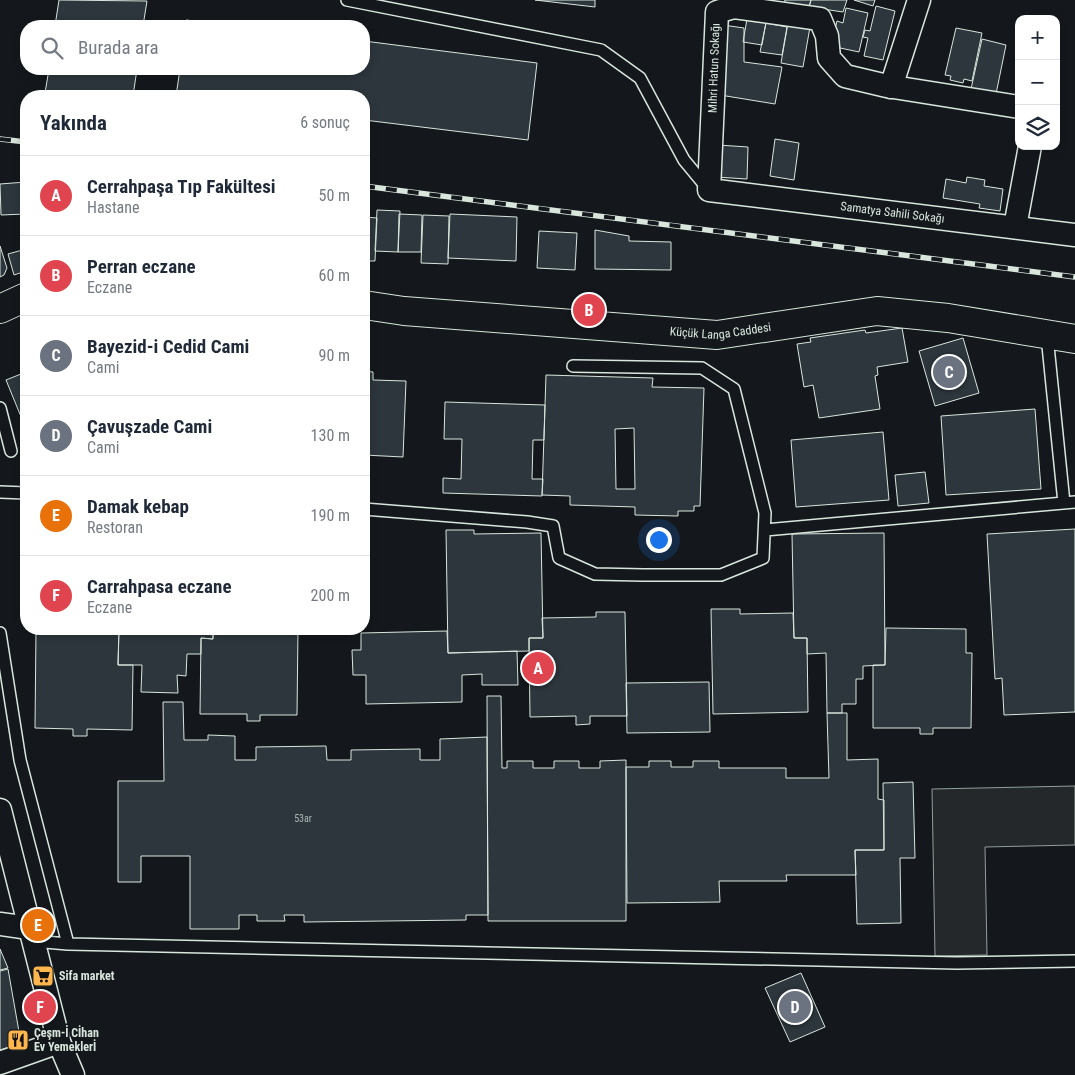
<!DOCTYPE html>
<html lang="tr">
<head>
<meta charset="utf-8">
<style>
  body { margin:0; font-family:"Roboto Condensed",sans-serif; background:#f6f6f7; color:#1f2937 }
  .controls { position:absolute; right:15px; top:15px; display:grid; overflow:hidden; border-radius:10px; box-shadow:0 2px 8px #0003 }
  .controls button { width:45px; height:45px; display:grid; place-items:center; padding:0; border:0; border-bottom:1px solid #e0e1e3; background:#fff; color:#1f2937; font:25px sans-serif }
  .you { position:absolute; left:658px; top:539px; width:18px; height:18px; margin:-12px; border:4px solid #fff; border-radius:50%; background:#1a73e8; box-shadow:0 0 0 8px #1a73e833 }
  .badge { display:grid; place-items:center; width:32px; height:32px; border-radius:50%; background:#7c3aed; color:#fff; font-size:16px; font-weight:700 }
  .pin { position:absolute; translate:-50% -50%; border:2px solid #fff; box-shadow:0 1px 5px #0006 }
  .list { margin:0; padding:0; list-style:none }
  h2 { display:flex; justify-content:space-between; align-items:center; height:65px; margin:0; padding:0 20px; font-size:21px }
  h2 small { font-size:16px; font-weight:400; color:#747a83 }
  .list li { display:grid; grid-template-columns:32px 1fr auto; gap:15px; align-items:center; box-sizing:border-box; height:80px; padding:0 20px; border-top:1px solid #e0e1e3 }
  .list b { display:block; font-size:19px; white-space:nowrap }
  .list p { margin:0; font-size:16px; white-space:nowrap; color:#747a83 }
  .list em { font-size:16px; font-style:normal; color:#747a83 }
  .icon { flex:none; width:28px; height:28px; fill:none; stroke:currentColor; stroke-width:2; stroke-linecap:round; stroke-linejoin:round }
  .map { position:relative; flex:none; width:1075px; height:1075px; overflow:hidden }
  .search { position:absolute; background:#fff; box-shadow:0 2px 8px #0003; left:20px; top:20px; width:350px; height:55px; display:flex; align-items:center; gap:12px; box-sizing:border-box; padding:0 18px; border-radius:20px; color:#747a83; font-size:19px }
  .panel { position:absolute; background:#fff; box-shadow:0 2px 8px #0003; left:20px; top:90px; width:350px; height:545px; border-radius:20px }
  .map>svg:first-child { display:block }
  .parking { fill:#24282b; stroke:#939e99 }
  .building { fill:#2c363c; stroke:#d8e6dc; fill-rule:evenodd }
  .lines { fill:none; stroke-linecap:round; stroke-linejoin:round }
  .service-casing { stroke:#d8e6dc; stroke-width:14 }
  .minor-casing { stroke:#d8e6dc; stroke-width:25 }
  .tertiary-casing { stroke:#d8e6dc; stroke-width:30 }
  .service { stroke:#14181c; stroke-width:11 }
  .minor { stroke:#14181c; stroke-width:22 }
  .tertiary { stroke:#14181c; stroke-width:28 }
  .rail-casing { stroke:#d8e6dc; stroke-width:5.5 }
  .rail { stroke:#14181c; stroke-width:4; stroke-dasharray:11; stroke-linecap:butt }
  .labels { text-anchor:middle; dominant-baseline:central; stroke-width:4; stroke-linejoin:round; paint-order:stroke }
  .number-label { font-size:10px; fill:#adbab4 }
  .street-label { font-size:12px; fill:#d8e6dc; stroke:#14181c }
  .poi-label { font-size:12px; font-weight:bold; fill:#d8e6dc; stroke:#14181c; text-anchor:start }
</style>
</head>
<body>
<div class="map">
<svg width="1075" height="1075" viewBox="0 0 1075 1075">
  <rect width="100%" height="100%" fill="#14181c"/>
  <path class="parking" d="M1075 786V845L985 847 987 955 935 956 932 789Z"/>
  <path class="building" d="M59 0 147 1 143 26H55Z
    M535 0H595V7Z
    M785 0H811L809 7 784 4Z
    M811 0H847L843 12 809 7Z
    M854 0H875L873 6Z
    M876 6 895 11 883 60 864 56 868 38 863 37 865 30 870 31Z
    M846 8 868 13 859 52 831 46 837 21 843 23Z
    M747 19 766 22 762 45 743 42Z
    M186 20 240 26H185Z
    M766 23 787 27 782 55 760 52Z
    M788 23 810 27 803 67 781 63Z
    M723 25 744 28V62L782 67 775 104 720 95Z
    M956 28 982 33 972 81 964 79 963 83 950 80 951 76 945 75Z
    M982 39 1006 45 996 94 971 89Z
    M364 41 537 63 528 140 364 120V96H176L180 69H364Z
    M49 69H137L133 96H69L45 93Z
    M775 139 799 143 794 180 770 176Z
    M718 145 748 147 747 179 716 177Z
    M967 177 985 180 984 186 1003 189 1000 211 979 208 980 204 943 198 946 179 966 183Z
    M26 182V214L1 215 0 184Z
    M377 210 400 211 398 252 375 251Z
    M399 214 422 215 421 252H398Z
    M450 214 517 217 516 261 448 258Z
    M423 215 449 216 448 264 421 263Z
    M364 217 377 218 375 261H364Z
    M595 230 629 236V241L671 242V270L595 269Z
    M539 231 577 233 575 270 537 268Z
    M0 246 7 268 4 275 0 277Z
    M26 249V271L14 275 8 254Z
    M902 328 908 362 877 367 878 375 875 376 880 409 819 418 813 385 804 387 797 344 811 342 810 338 865 330 866 333Z
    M963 338 979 393 935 406 919 351Z
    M364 371 373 372V380L406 381 403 457 364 455Z
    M26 372V429L6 380Z
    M546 375 653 378 652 387 704 388 700 506H694V511H678V516L635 515V507L570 505V496L542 495ZM634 428 635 489H616L615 429Z
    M445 402 545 405 544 440H533L532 479H543L542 496 443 493V478L461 479 462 439H444Z
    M1035 409 1041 489 946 495 941 416Z
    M883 432 889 500 796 507 791 440Z
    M925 472 929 503 898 506 895 475Z
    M1075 529V712L1004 715 1002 678 995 679 987 534Z
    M446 530H474V534L541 533 543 638H529V651L448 653Z
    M884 533 885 665 863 666V679H856V704H842V713H827L826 653 807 654V638H794L792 534Z
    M711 609H740V614L793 613 794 638H807L808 712 713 714Z
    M596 612H625L627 716H590V724L576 725V716L530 717 529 638H543L542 618 596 617Z
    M886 628 966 629V653H972L971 728H933V734H920V728H873V665H885Z
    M36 629H119L118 665H133L132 730 87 729V736H73V729L35 728Z
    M119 629H213V639L201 638V654H187L186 676 177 675 178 693 141 692 142 665H118Z
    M213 629H298L297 715H260V721H247V714H200L201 638 213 639Z
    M447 631 448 653 517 651 518 685H482V674L462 675V702L366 704V675H353L352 650H361V633Z
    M709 682 710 732 627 733 626 683Z
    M487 696H501L502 768H507V761H533V768H554V761H579V768H600V761L626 760V921H488Z
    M163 702H183L184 740H208V735L235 736V760H256V747L326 746 327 760H351V750L420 749V760H440V739L487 737 488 915H466V920L304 922V915H284L285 921H257V915H239V929H190V856H141V882H118V781H164Z
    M827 713H847V760L878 759V799L884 800V850H855L856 875H786L787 881H719L720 902 627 903 626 767H649V761H671V767H693V761H719V768H786V778H829Z
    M913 782 915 858H900L901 923 857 924 855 850H884L883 783Z
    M0 949 8 968 0 970Z
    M8 969 21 1043 0 1050V971Z
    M801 973 825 1027 790 1042 765 988Z"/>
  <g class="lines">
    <g class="service-casing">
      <path id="service" d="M347 0 601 50 640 78 684 160 708 189
        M1047 336 1064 503
        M0 408 11 451
        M0 492 26 493
        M364 509 527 522 553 526 559 558 595 574 643 575H721L763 558 765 513 734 389 702 368 573 366
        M765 530 1075 502
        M0 633 20 760 68 944
        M33 941 68 944 957 963 1075 961"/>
    </g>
    <g class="minor-casing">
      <g id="minor">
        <path d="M891 87 919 0"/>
        <path id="s1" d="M1019 107 887 86 845 76 829 58 827 36 820 19 734 7 717 12 709 190 1075 235"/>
        <path d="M1015 227 1030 146"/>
        <path d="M0 810 59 1042 73 1075"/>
        <path d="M0 924 29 928"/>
        <path d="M0 1063 59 1042"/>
      </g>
    </g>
    <g class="tertiary-casing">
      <g id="tertiary">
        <path id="s2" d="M364 305 404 311 717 335 877 311 948 318 1075 339"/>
        <path d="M0 309 26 297"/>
      </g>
    </g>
    <use href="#service" class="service"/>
    <use href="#minor" class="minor"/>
    <use href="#tertiary" class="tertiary"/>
    <g class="rail-casing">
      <path id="rail" d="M0 139 26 142
        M364 186 1075 277"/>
    </g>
    <use href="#rail" class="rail"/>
  </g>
  <defs>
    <g id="supermarket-square" transform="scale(1.125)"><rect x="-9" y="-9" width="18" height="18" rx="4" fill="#ffb74d" stroke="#14181c"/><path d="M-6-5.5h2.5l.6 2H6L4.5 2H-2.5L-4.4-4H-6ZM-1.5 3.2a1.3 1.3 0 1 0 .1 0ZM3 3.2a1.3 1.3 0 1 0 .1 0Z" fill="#111"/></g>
    <g id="restaurant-square" transform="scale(1.125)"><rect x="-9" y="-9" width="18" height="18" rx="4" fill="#ffb74d" stroke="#14181c"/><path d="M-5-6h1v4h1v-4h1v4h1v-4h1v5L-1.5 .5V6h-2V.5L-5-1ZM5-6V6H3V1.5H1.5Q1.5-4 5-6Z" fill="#111"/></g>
  </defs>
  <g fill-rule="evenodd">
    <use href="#supermarket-square" x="43" y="976"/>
    <use href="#restaurant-square" x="18" y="1040"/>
  </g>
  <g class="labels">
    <g class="number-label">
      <text x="303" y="818">53ar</text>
    </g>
    <g class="street-label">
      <text transform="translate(714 68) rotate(-88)">Mihri Hatun Sokağı</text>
      <text stroke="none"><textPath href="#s1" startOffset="709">Samatya Sahili Sokağı</textPath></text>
      <text stroke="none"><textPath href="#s2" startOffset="358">Küçük Langa Caddesi</textPath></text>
    </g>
    <g class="poi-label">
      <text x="59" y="976">Sifa market</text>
      <text x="34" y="1033">Çeşm-İ Cİhan<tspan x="34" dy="14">Ev Yemeklerİ</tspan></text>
    </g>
  </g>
</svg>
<div class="controls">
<button>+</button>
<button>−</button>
<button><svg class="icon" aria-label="layers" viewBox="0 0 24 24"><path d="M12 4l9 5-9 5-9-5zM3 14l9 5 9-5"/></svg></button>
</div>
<div class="you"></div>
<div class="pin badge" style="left:538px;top:668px;background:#e0444e">A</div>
<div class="pin badge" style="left:589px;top:310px;background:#e0444e">B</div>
<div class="pin badge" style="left:949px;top:372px;background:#6b7280">C</div>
<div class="pin badge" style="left:795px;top:1007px;background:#6b7280">D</div>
<div class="pin badge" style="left:38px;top:925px;background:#e8710a">E</div>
<div class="pin badge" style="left:40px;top:1007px;background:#e0444e">F</div>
<div class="search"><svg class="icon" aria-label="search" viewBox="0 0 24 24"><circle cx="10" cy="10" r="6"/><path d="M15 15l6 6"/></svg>Burada ara</div>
<section class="panel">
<h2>Yakında<small>6 sonuç</small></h2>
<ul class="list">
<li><span class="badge" style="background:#e0444e">A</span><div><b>Cerrahpaşa Tıp Fakültesi</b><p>Hastane</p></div><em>50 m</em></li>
<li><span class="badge" style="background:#e0444e">B</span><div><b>Perran eczane</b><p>Eczane</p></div><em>60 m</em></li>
<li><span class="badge" style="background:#6b7280">C</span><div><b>Bayezid-i Cedid Cami</b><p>Cami</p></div><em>90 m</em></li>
<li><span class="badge" style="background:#6b7280">D</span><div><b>Çavuşzade Cami</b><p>Cami</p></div><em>130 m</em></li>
<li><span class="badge" style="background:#e8710a">E</span><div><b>Damak kebap</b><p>Restoran</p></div><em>190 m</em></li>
<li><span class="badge" style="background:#e0444e">F</span><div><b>Carrahpasa eczane</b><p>Eczane</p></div><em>200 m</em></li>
</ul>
</section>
</div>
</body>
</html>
